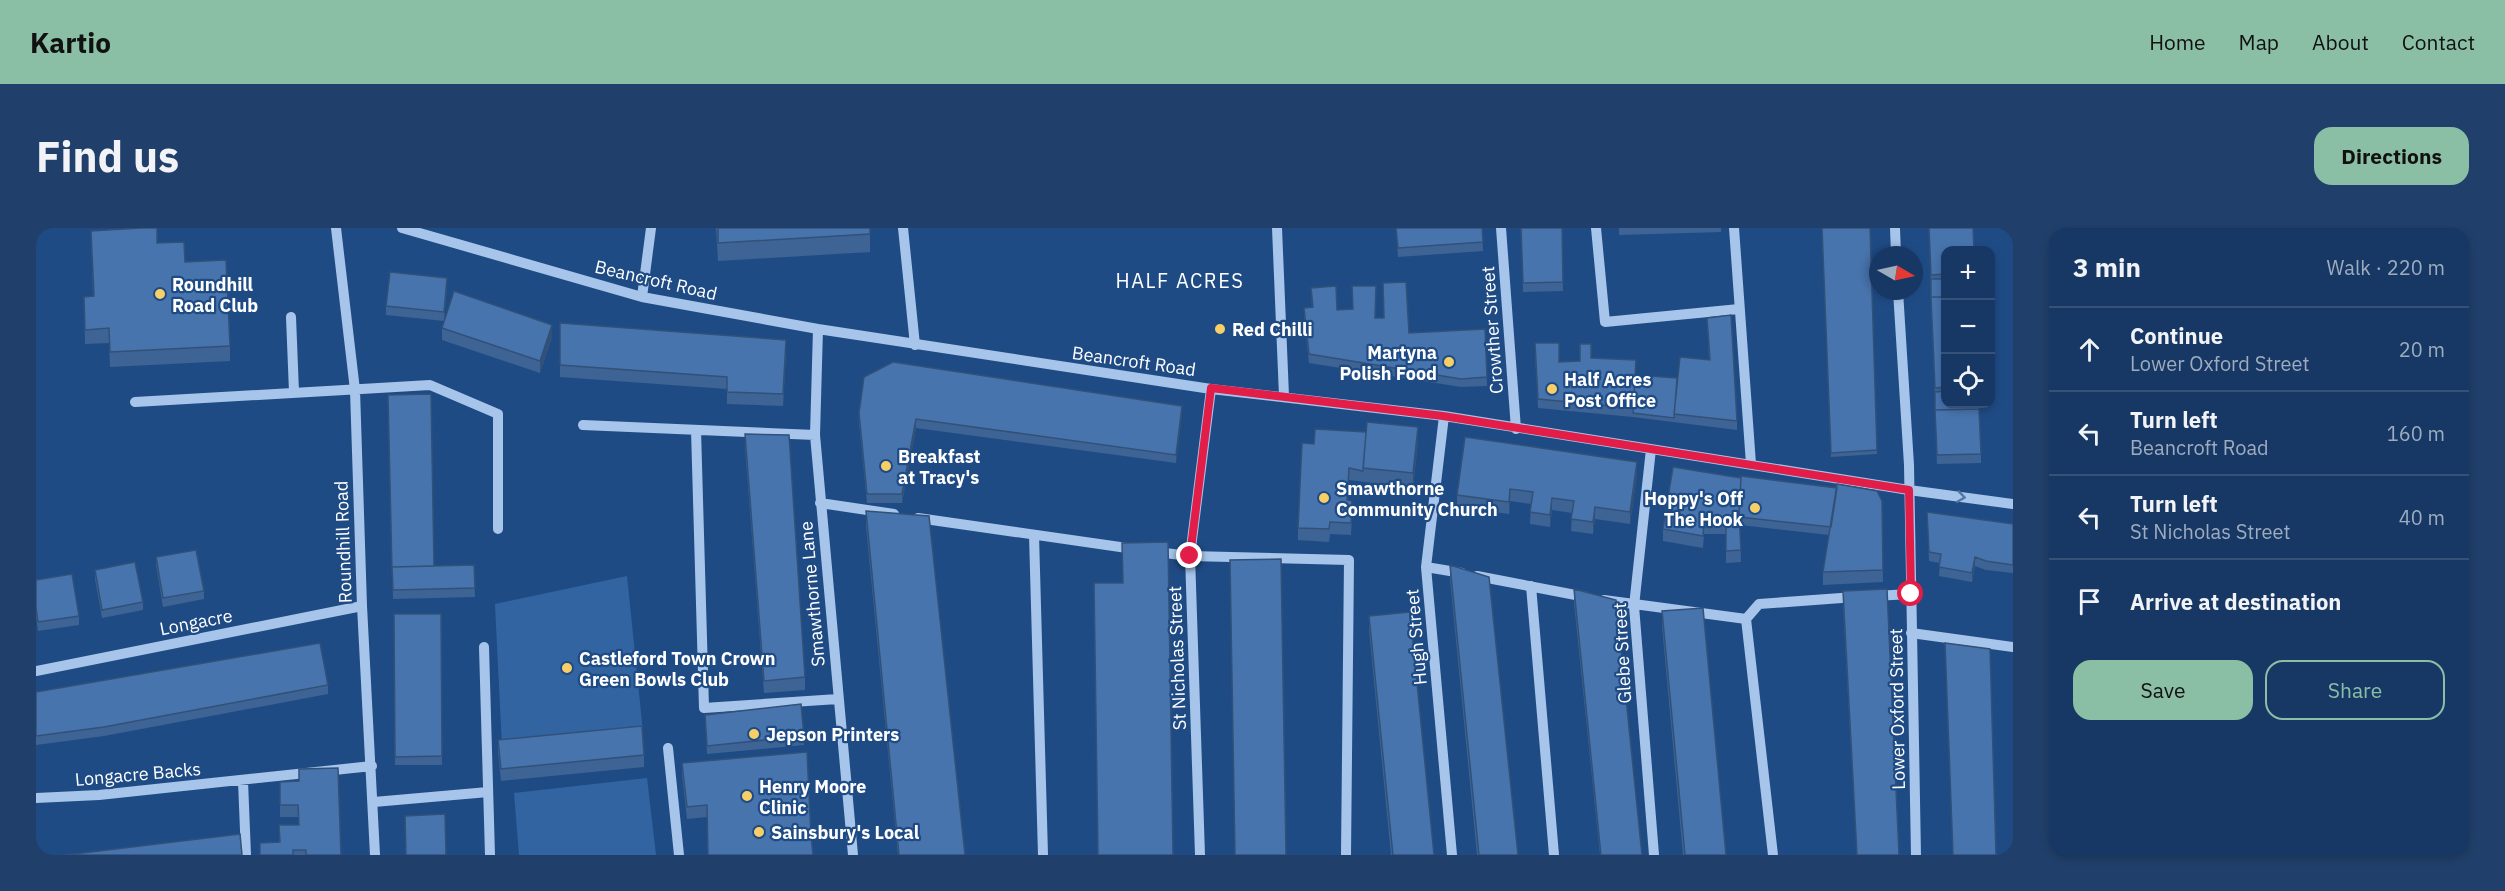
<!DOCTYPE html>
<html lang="en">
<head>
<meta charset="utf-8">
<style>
  body { margin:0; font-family:"IBM Plex Sans",sans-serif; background:#203f6a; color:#f1f3f6 }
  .controls { position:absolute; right:18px; top:18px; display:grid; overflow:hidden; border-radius:12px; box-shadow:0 3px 9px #0003 }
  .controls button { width:54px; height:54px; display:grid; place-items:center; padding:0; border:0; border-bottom:2px solid #365278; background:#173864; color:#f1f3f6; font:30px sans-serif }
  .compass { position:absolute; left:1833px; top:18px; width:54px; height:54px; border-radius:50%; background:#173864; box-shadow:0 3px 9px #0003; rotate:99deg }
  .stop { position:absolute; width:18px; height:18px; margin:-14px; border:4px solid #e11d48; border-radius:50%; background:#fff }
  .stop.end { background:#e11d48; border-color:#fff; box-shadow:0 2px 6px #0008 }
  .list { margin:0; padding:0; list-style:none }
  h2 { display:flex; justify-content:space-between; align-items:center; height:78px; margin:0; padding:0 24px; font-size:26px }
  h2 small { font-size:20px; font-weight:400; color:#9eacbf }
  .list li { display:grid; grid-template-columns:39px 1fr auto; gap:18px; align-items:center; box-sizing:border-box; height:84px; padding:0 24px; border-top:2px solid #365278 }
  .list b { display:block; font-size:22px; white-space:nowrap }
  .list p { margin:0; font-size:20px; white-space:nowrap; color:#9eacbf }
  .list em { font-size:20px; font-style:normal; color:#9eacbf }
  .actions { display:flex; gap:12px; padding:18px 24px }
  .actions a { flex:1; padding:14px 0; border:2px solid #8abfa5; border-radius:18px; text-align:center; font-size:21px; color:#8abfa5 }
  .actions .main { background:#8abfa5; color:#111 }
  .icon { flex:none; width:33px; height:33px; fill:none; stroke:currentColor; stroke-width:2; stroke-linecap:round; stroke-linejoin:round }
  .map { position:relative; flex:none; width:1977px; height:627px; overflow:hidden; border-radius:18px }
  header { display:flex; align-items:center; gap:36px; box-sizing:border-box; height:84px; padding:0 30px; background:#8abfa5; color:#111 }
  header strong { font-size:28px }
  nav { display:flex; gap:33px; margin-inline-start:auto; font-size:21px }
  .intro { display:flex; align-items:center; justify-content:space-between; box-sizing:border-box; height:144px; padding:0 36px }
  h1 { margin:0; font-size:42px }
  .button { padding:15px 27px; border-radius:18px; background:#8abfa5; color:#111; font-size:21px; font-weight:700 }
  main { display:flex; gap:36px; padding:0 36px }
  aside { flex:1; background:#173864; border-radius:18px; box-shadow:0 3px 9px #0003 }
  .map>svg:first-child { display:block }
  .green { fill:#3364a2 }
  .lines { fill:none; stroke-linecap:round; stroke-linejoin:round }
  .minor { stroke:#a7c5ea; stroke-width:10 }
  .wall { fill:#3e6495 }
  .shaded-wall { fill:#325179 }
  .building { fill:#4874ad; stroke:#325179; stroke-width:1.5 }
  .oneway { stroke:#4f76a8 }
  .route { stroke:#e11d48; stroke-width:8 }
  .poi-dot { fill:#f8cf67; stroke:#1f4b85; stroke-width:2 }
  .labels { text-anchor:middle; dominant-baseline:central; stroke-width:4.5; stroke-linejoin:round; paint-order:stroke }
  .street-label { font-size:18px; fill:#fff; stroke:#1f4b85 }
  .poi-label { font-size:18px; font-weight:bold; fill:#fff; stroke:#1f4b85; text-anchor:start }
  .neighbourhood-label { font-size:20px; letter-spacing:1.5px; fill:#fff; stroke:#1f4b85 }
</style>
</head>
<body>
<header>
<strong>Kartio</strong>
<nav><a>Home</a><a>Map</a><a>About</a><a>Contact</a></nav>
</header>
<div class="intro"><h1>Find us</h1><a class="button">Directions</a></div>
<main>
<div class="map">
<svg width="1977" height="627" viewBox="0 0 1977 627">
  <rect width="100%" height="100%" fill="#1f4b85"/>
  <path class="green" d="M591 348 607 504 466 519 459 376Z
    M611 550 620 627H483L478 565Z"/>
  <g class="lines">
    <path class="minor" d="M300 0 319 162 326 378 339 627
      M366 0 606 69 782 101 1175 161 1408 188 1873 262 1977 276
      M867 0 879 117
      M1241 0 1248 168
      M1465 0 1480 201
      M1560 0 1569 94 1703 81
      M1698 0 1715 236
      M1859 0 1860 27
      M1862 63 1873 237 1880 627
      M606 69 615 0
      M255 89 258 164
      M782 101 779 207 817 627
      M99 174 394 157 462 186V301
      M1408 188 1390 339 1416 627
      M547 197 779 207
      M660 202 668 480 802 471
      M1615 221 1598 378 1618 627
      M784 275 858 286
      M882 290 1098 321
      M998 307 1007 627
      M1120 324 1154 328 1313 332 1310 627
      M1390 339 1426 345
      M1441 348 1550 369
      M1495 358 1518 627
      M1838 368 1875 366
      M1568 372 1710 391 1737 627
      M1710 391 1723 376 1819 369
      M1875 405 1977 419
      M448 419 454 627
      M0 443 326 378
      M632 520 643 627
      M207 553 210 627
      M0 570 63 567 336 538
      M338 574 452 564
      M1164 627 1154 328 1175 161"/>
  </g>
  <path class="wall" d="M680 0H834V24L682 33Z
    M1360 0H1446L1447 23 1362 29Z
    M1485 0H1526L1527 63 1487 64Z
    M1583 0H1685V4L1583 7Z
    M1786 0H1834L1841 226 1795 229Z
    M1893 0 1910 22V176L1945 226V235L1901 236Z
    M55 3 121 15 149 34 194 118V133L74 139 73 115 49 116 48 69 57 68Z
    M411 58 408 93 350 87V78Z
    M1275 60 1301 82 1340 90 1373 105 1449 101 1451 158 1425 159 1273 135 1268 89V80L1276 79Z
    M1671 90 1701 193V202L1597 189 1502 180 1499 124 1523 134 1544 133 1555 130 1599 147 1641 150 1673 132Z
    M524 95 750 124 747 178 691 176V161L524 149Z
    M406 100 516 109 504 145 406 112Z
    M352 167 398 338 438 337 439 369 357 371Z
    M823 185 1146 186 1140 235 880 200 866 275H831L823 194Z
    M709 206 769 449V462L728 465 709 219Z
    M1382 214 1377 260 1313 252 1312 272 1316 285 1315 307 1294 306 1293 314 1262 312V300L1278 216Z
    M1601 246 1594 296 1559 291 1557 306 1535 303 1536 285 1516 282 1514 299 1494 296 1495 276 1474 273 1473 286 1421 279V267Z
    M1705 253 1846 273 1847 354 1787 357V344L1793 307 1704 297 1705 334 1690 335V306H1668L1667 320 1627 313V301Z
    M830 283 929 627H862L830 298Z
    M1891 284 1977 296V345L1950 342 1939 338 1936 354 1903 348 1904 335 1893 333Z
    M120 329 168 363V371L127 379 120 337Z
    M1414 337 1482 627H1441L1414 351Z
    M59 342 107 374V382L66 390 59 351Z
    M0 352 43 388V397L2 403 0 388Z
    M1538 361 1606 627H1564L1538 375Z
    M1807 363 1863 627H1821L1807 378Z
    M1626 383 1690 627H1647L1626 398Z
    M358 386H405L406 537H359Z
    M1333 388 1398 627H1355L1333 402Z
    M292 457V466L68 508 0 517V464Z
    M669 487 768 508V517L671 526Z
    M462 512 608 527V539L465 553 462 524Z
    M646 535 775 608 671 589 651 591 646 547Z
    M244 554 305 627H224L243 614V597H263L262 589H244Z"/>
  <path class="shaded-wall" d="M411 50V58L408 93V84Z
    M516 97V109L504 145V133Z
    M1146 178V186L1140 235V227Z
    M880 191V200L866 275V266Z
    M1382 199V214L1377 260V245Z
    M1601 234V246L1594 296V284Z
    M1474 261V273L1473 286V274Z
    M1516 270V282L1514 299V287Z
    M1559 279V291L1557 306V294Z
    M1939 329V338L1936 354V345Z"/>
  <path class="building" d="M105 0H121V15L148 14 149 34 190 32 194 118 74 124 73 100 49 102 48 69 58 68 55 3Z
    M682 0H834V6L682 15Z
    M1360 0H1446L1447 14 1362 20Z
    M1485 0H1526L1527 54 1487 55Z
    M1786 0H1834L1841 222 1795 225Z
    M1893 0H1937L1938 22H1910V46L1895 47Z
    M354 44 411 50 408 84 350 78Z
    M1895 51H1910V69H1895V73Z
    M1370 54 1373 105 1449 101 1451 149 1425 151 1273 126 1268 80 1277 79 1275 60 1300 58 1301 82 1317 81 1316 58H1340L1339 90H1348L1347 55Z
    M418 63 516 97 504 133 406 100Z
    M1895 69H1910V159L1899 160Z
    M1695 87 1701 193 1638 186 1644 129 1674 132 1671 90Z
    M524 95 750 112 747 166 691 164V149L524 137Z
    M1499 115H1523V134L1544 133V116H1555V130L1600 132 1597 180 1502 171Z
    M857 134 1146 178 1140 227 880 191 866 266H831L823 185 828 149Z
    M1599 147 1641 150 1638 190 1597 185Z
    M1910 163V176H1943V181L1899 182V186V164Z
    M395 166 398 338 356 339V343L352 167Z
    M1943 181 1945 226 1901 227 1899 182Z
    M1331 194 1382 199 1377 245 1327 240Z
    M1279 201 1330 204 1327 243 1313 240 1311 272 1316 273 1315 295 1294 294 1293 301 1262 300 1266 215 1278 216Z
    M709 206 753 207 769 449 728 453Z
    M1429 209 1601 234 1594 284 1559 279 1557 294 1535 291 1538 273 1516 270 1514 287 1494 284 1497 264 1474 261 1473 274 1421 267Z
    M1637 239 1705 250 1703 285 1705 322 1690 323V294H1668L1667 308 1627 301Z
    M1705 248 1801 260 1795 299 1703 289Z
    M1801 256 1841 263 1846 273 1847 342 1787 344Z
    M830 283 893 288 929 627H863Z
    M1891 284 1977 296V337L1950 333 1939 329 1936 345 1903 339 1905 326 1893 324Z
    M1132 314 1137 627H1062L1058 355H1087L1086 315Z
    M160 322 168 363 127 370 120 329Z
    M1245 331 1250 627H1199L1194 332Z
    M99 334 107 374 66 382 59 342Z
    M438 337 439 360 357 362 356 339Z
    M1414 337 1453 349 1482 627H1443Z
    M36 346 43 388 2 394 0 379V352Z
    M1538 361 1580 372 1606 627H1565Z
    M1851 361 1863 627H1821L1807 363Z
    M1667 380 1690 627H1649L1626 383Z
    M1374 384 1398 627H1357L1333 388Z
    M358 386H405L406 528 359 529Z
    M284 415 292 457 68 499 0 508V464Z
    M1909 415 1954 421 1960 627H1917Z
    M765 476 768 508 671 518 669 487Z
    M606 498 608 527 465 541 462 512Z
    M771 524 775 608 777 627H672L671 577 651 579 646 535Z
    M302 540 305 627H270V622H257V627H224V615L244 614 243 597H263L262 577H244V554L263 553V541Z
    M409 586 410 627H370L369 588Z
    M204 606 206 627H30Z"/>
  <defs><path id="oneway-chevron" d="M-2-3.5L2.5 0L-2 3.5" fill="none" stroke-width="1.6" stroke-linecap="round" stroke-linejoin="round" transform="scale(1.5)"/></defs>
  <use class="oneway" href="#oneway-chevron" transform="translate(1925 269) rotate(8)"/>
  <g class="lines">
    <path class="route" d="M1154 328 1175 160 1407 188 1873 262 1875 366"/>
  </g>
  <g class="poi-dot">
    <circle cx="124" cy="66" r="6"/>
    <circle cx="1184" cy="101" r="6"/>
    <circle cx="1413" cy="134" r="6"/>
    <circle cx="1516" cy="161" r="6"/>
    <circle cx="850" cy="238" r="6"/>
    <circle cx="1288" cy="270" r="6"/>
    <circle cx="1719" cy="280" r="6"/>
    <circle cx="531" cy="440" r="6"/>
    <circle cx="718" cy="506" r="6"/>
    <circle cx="711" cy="568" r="6"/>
    <circle cx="723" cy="604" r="6"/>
  </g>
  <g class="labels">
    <g class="street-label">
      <text transform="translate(620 52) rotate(13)">Beancroft Road</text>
      <text transform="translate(1456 102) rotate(-94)">Crowther Street</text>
      <text transform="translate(1098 133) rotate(8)">Beancroft Road</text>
      <text transform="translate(307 314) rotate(-92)">Roundhill Road</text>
      <text transform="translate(776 366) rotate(-95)">Smawthorne Lane</text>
      <text transform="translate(160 394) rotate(-11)">Longacre</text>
      <text transform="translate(1380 409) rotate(-95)">Hugh Street</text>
      <text transform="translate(1586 425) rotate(-93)">Glebe Street</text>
      <text transform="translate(1141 430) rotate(-92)">St Nicholas Street</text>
      <text transform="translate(1861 481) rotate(-91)">Lower Oxford Street</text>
      <text transform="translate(102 546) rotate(-5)">Longacre Backs</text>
    </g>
    <g class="poi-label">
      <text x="136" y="56">Roundhill<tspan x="136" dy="21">Road Club</tspan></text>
      <text x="1196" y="101">Red Chilli</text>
      <text x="1401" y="124" text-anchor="end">Martyna<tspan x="1401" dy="21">Polish Food</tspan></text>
      <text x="1528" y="151">Half Acres<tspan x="1528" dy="21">Post Office</tspan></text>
      <text x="862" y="228">Breakfast<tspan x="862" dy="21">at Tracy's</tspan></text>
      <text x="1300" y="260">Smawthorne<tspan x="1300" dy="21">Community Church</tspan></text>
      <text x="1707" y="270" text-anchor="end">Hoppy's Off<tspan x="1707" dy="21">The Hook</tspan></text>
      <text x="543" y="430">Castleford Town Crown<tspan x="543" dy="21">Green Bowls Club</tspan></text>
      <text x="730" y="506">Jepson Printers</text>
      <text x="723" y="558">Henry Moore<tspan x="723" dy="21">Clinic</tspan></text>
      <text x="735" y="604">Sainsbury's Local</text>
    </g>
    <g class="neighbourhood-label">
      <text x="1144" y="52">HALF ACRES</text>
    </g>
  </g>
</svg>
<div class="controls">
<button>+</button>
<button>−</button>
<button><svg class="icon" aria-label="locate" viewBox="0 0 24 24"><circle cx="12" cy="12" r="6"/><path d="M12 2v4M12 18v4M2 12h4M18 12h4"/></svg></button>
</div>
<svg class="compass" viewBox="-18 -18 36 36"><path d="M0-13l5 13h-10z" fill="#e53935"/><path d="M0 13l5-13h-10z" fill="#9eacbf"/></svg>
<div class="stop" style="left:1875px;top:366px"></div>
<div class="stop end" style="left:1154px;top:328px"></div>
</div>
<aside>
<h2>3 min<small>Walk · 220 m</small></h2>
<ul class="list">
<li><svg class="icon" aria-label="ahead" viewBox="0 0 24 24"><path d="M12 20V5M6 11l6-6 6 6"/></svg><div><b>Continue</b><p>Lower Oxford Street</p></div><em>20 m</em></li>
<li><svg class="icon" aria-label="left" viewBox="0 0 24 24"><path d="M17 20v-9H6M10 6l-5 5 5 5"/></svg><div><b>Turn left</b><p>Beancroft Road</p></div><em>160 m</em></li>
<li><svg class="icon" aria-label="left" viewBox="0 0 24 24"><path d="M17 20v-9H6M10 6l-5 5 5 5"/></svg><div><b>Turn left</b><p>St Nicholas Street</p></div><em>40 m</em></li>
<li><svg class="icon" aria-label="arrive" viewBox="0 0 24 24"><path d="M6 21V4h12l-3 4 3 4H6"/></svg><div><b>Arrive at destination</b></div></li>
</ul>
<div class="actions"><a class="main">Save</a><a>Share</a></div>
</aside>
</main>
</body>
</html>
